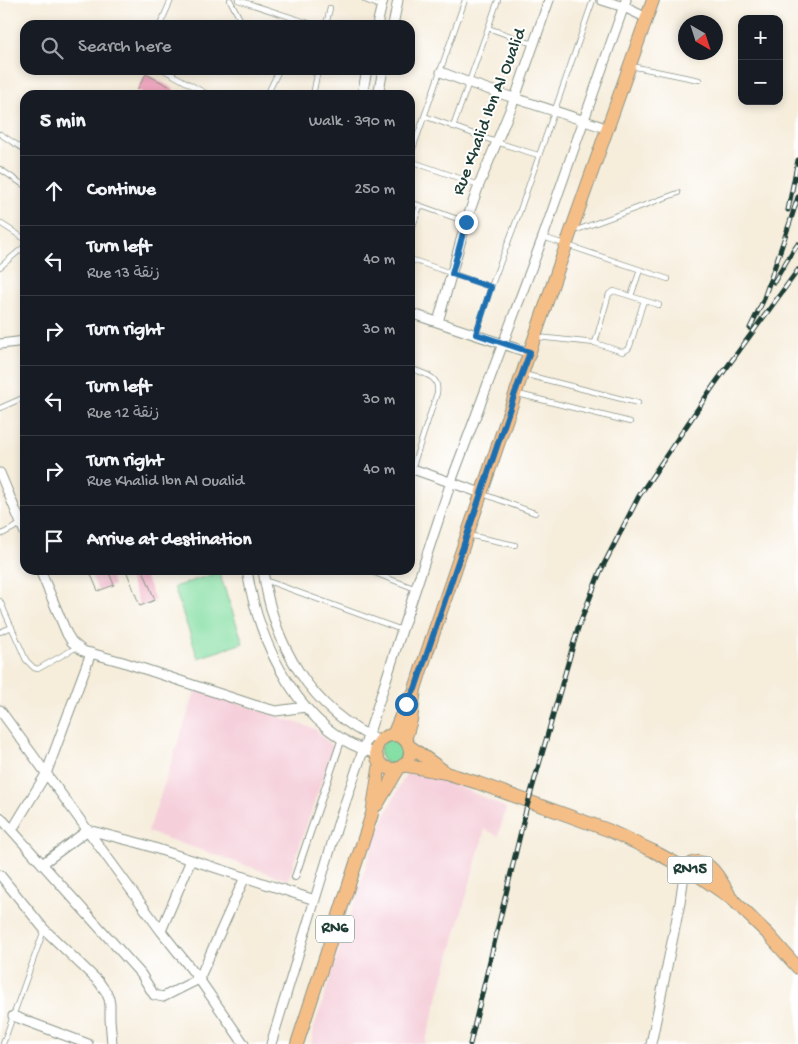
<!DOCTYPE html>
<html lang="en">
<head>
<meta charset="utf-8">
<style>
  body { margin:0; font-family:"Gochi Hand","Playpen Sans Arabic",sans-serif; background:#242831; color:#f1f3f6 }
  .controls { position:absolute; right:15px; top:15px; display:grid; overflow:hidden; border-radius:10px; box-shadow:0 2px 8px #0003 }
  .controls button { width:45px; height:45px; display:grid; place-items:center; padding:0; border:0; border-bottom:1px solid #363941; background:#171b24; color:#f1f3f6; font:25px sans-serif }
  .compass { position:absolute; left:678px; top:15px; width:45px; height:45px; border-radius:50%; background:#171b24; box-shadow:0 2px 8px #0003; rotate:141deg }
  .stop { position:absolute; width:15px; height:15px; margin:-11px; border:4px solid #1f6fb2; border-radius:50%; background:#fff }
  .stop.end { background:#1f6fb2; border-color:#fff; box-shadow:0 1px 5px #0008 }
  .list { margin:0; padding:0; list-style:none }
  h2 { display:flex; justify-content:space-between; align-items:center; height:65px; margin:0; padding:0 20px; font-size:21px }
  h2 small { font-size:16px; font-weight:400; color:#9ea1a6 }
  .list li { display:grid; grid-template-columns:32px 1fr auto; gap:15px; align-items:center; box-sizing:border-box; height:70px; padding:0 20px; border-top:1px solid #363941 }
  .list b { display:block; font-size:19px; white-space:nowrap }
  .list p { margin:0; font-size:16px; white-space:nowrap; color:#9ea1a6 }
  .list em { font-size:16px; font-style:normal; color:#9ea1a6 }
  .icon { flex:none; width:28px; height:28px; fill:none; stroke:currentColor; stroke-width:2; stroke-linecap:round; stroke-linejoin:round }
  .map { position:relative; flex:none; width:798px; height:1044px; overflow:hidden }
  .search { position:absolute; background:#171b24; box-shadow:0 2px 8px #0003; left:20px; top:20px; width:395px; height:55px; display:flex; align-items:center; gap:12px; box-sizing:border-box; padding:0 18px; border-radius:15px; color:#9ea1a6; font-size:19px }
  .panel { position:absolute; background:#171b24; box-shadow:0 2px 8px #0003; left:20px; top:90px; width:395px; height:485px; border-radius:15px }
  .map>svg:first-child { display:block }
  .built { fill:#f5cfda }
  .green { fill:#86dfa4; stroke:#528e6c }
  .building { fill:#eea7bf }
  .lines { fill:none; stroke-linecap:round; stroke-linejoin:round }
  .service-casing { stroke:#8a9588; stroke-width:6 }
  .pedestrian-casing { stroke:#8a9588; stroke-width:8 }
  .minor-casing { stroke:#8a9588; stroke-width:11 }
  .primary-casing { stroke:#8a9588; stroke-width:14 }
  .service { stroke:#fff; stroke-width:4.5 }
  .pedestrian { stroke:#fff; stroke-width:6 }
  .minor { stroke:#fff; stroke-width:9 }
  .primary { stroke:#f6be87; stroke-width:12 }
  .rail-casing { stroke:#1f3d34; stroke-width:5 }
  .rail { stroke:#fff; stroke-width:3; stroke-dasharray:9; stroke-linecap:butt }
  .route { stroke:#1f6fb2; stroke-width:6 }
  .labels { text-anchor:middle; dominant-baseline:central; stroke-width:4; stroke-linejoin:round; paint-order:stroke }
  .shield { fill:#fff; stroke:#627771; stroke-width:1 }
  .shield-label { font-size:16px; font-weight:bold; fill:#1f3d34 }
  .street-label { font-size:18px; fill:#1f3d34; stroke:#fff }
</style>
</head>
<body>
<div class="map">
<svg width="798" height="1044" viewBox="0 0 798 1044">
  <rect width="100%" height="100%" fill="#fff"/>
  <filter id="ink" filterUnits="userSpaceOnUse"><feTurbulence type="fractalNoise" baseFrequency=".02" numOctaves="2"/><feDisplacementMap in="SourceGraphic" scale="10" xChannelSelector="R" yChannelSelector="G"/><feConvolveMatrix kernelMatrix="1 2 1 2 8 2 1 2 1" color-interpolation-filters="sRGB"/></filter>
  <filter id="wash" filterUnits="userSpaceOnUse"><feTurbulence type="fractalNoise" baseFrequency=".0096" numOctaves="4" result="noise"/><feDisplacementMap in="SourceGraphic" scale="20" xChannelSelector="R" yChannelSelector="G"/><feGaussianBlur stdDeviation="1.12" result="paint"/><feColorMatrix in="noise" values="0 0 0 0 0 0 0 0 0 0 0 0 0 0 0 0 0 1.4 0 .05"/><feComposite in="paint" operator="in"/></filter>
  <g filter="url(#wash)">
    <rect width="100%" height="100%" fill="#f6eddb"/>
    <path class="built" d="M196 689 315 729 333 747 288 880 148 832Z
      M406 774 435 775 506 808 498 836 485 829 425 1044H311L314 1028 378 829Z"/>
    <path class="green" d="M219 572 243 643 198 658 174 587Z
      M380 752a13 13 0 1 1 26 0a13 13 0 1 1-26 0Z"/>
    <g id="blocks">
      <path class="building" d="M146 74 174 89 171 95H146L137 90Z
        M89 570H108L114 585 98 591Z
        M126 570H143L155 600 140 606Z"/>
    </g>
  </g>
  <g filter="url(#ink)">
    <use href="#blocks" fill-opacity="0" stroke="#8a9588" stroke-width="1"/>
    <g class="lines">
      <g class="service-casing">
        <path id="service" d="M230 0 243 25
          M238 0 315 25
          M365 0 381 6
          M160 25 171 0
          M326 25 330 8
          M488 28 533 44
          M631 66 699 80
          M164 70 209 95
          M309 70 317 74
          M267 95 279 70
          M313 95 318 70
          M424 116 496 142 538 155
          M453 127 498 0
          M0 134 25 150
          M410 157 465 0
          M410 161 479 185
          M0 169 25 186
          M410 202 466 222
          M0 223 25 239
          M574 231 678 193
          M410 234 420 206
          M543 237 668 279
          M410 259 491 287
          M0 267 25 246
          M631 296 640 270
          M476 334 491 287 517 219 593 0
          M537 337 595 343 623 352 628 349 630 346 644 300
          M595 343 609 294 614 291 659 305
          M410 368C423 374 440 375 437 393L410 475
          M523 374 638 403
          M518 394 630 422
          M0 408 25 397
          M483 494 535 513
          M0 535 21 524
          M468 535 515 545
          M367 570 416 589
          M265 580 402 630
          M0 601 26 660 34 668 38 669 77 647
          M0 632 12 627
          M3 1044 44 930"/>
      </g>
      <g class="pedestrian-casing">
        <path id="pedestrian" d="M295 877 341 741"/>
      </g>
      <g class="minor-casing">
        <path id="minor" d="M602 0 624 7 647 18
          M377 25 383 0
          M393 25 398 0
          M441 72C495 94 552 109 608 129
          M362 95 367 70
          M378 95 383 70
          M410 313 530 353
          M438 322 466 222 479 185 515 98 549 0
          M0 344 25 341
          M410 468 481 493
          M0 473 25 533
          M40 570 67 634 72 642 83 651 123 662 254 705 276 711 306 707
          M247 570C258 642 300 734 377 754
          M263 570C273 644 310 710 380 741
          M0 710 161 931 199 979 244 1044
          M0 817 141 974 154 995 163 997 199 979 245 877
          M12 830 46 774 91 653
          M42 864 88 830 139 843 315 900
          M0 875 44 929 99 982 106 992 109 999 110 1005V1019L112 1044
          M161 931 191 860
          M13 1016 88 1044
          M271 1044 337 827 368 736 402 630 451 482 543 237 626 0
          M651 1044 680 903 685 868"/>
      </g>
      <g class="primary-casing">
        <path id="primary" d="M393 735 406 704 411 696
          M376 752a17 17 0 1 1 34 0a17 17 0 1 1-34 0Z
          M405 740 411 720 415 689 421 670 571 231 653 0
          M408 745 444 771
          M403 765 446 773 478 783 608 830 653 851 696 874 732 899 769 935 798 968
          M377 805 399 768
          M685 868C706 849 720 879 729 894
          M297 1044 372 814 380 763"/>
      </g>
      <use href="#service" class="service"/>
      <use href="#pedestrian" class="pedestrian"/>
      <use href="#minor" class="minor"/>
      <use href="#primary" class="primary"/>
      <g class="rail-casing">
        <path id="rail" d="M788 210 798 160
          M774 282 789 257 798 244
          M750 328 763 301 790 222 798 197
          M470 1044 526 810 578 628 600 572 639 496 714 385 798 270"/>
      </g>
      <use href="#rail" class="rail"/>
    </g>
  </g>
  <g class="lines" filter="url(#ink)">
    <path class="route" d="M406 704 415 689 515 393 530 352 476 334 491 287 452 274 466 222"/>
  </g>
  <g class="labels">
    <g class="shield">
      <rect x="667.5" y="856.5" width="45" height="27" rx="4"/>
      <rect x="316" y="915.5" width="38" height="27" rx="4"/>
    </g>
    <g class="shield-label">
      <text x="690" y="870">RN15</text>
      <text x="335" y="929">RN6</text>
    </g>
    <g class="street-label">
      <text transform="translate(490 112) rotate(-69)">Rue Khalid Ibn Al Oualid</text>
    </g>
  </g>
</svg>
<div class="controls">
<button>+</button>
<button>−</button>
</div>
<svg class="compass" viewBox="-18 -18 36 36"><path d="M0-13l5 13h-10z" fill="#e53935"/><path d="M0 13l5-13h-10z" fill="#9ea1a6"/></svg>
<div class="stop" style="left:406px;top:704px"></div>
<div class="stop end" style="left:466px;top:222px"></div>
<div class="search"><svg class="icon" aria-label="search" viewBox="0 0 24 24"><circle cx="10" cy="10" r="6"/><path d="M15 15l6 6"/></svg>Search here</div>
<section class="panel">
<h2>5 min<small>Walk · 390 m</small></h2>
<ul class="list">
<li><svg class="icon" aria-label="ahead" viewBox="0 0 24 24"><path d="M12 20V5M6 11l6-6 6 6"/></svg><div><b>Continue</b></div><em>250 m</em></li>
<li><svg class="icon" aria-label="left" viewBox="0 0 24 24"><path d="M17 20v-9H6M10 6l-5 5 5 5"/></svg><div><b>Turn left</b><p>Rue 13 زنقة</p></div><em>40 m</em></li>
<li><svg class="icon" aria-label="right" viewBox="0 0 24 24"><path d="M7 20v-9h11M14 6l5 5-5 5"/></svg><div><b>Turn right</b></div><em>30 m</em></li>
<li><svg class="icon" aria-label="left" viewBox="0 0 24 24"><path d="M17 20v-9H6M10 6l-5 5 5 5"/></svg><div><b>Turn left</b><p>Rue 12 زنقة</p></div><em>30 m</em></li>
<li><svg class="icon" aria-label="right" viewBox="0 0 24 24"><path d="M7 20v-9h11M14 6l5 5-5 5"/></svg><div><b>Turn right</b><p>Rue Khalid Ibn Al Oualid</p></div><em>40 m</em></li>
<li><svg class="icon" aria-label="arrive" viewBox="0 0 24 24"><path d="M6 21V4h12l-3 4 3 4H6"/></svg><div><b>Arrive at destination</b></div></li>
</ul>
</section>
</div>
</body>
</html>
